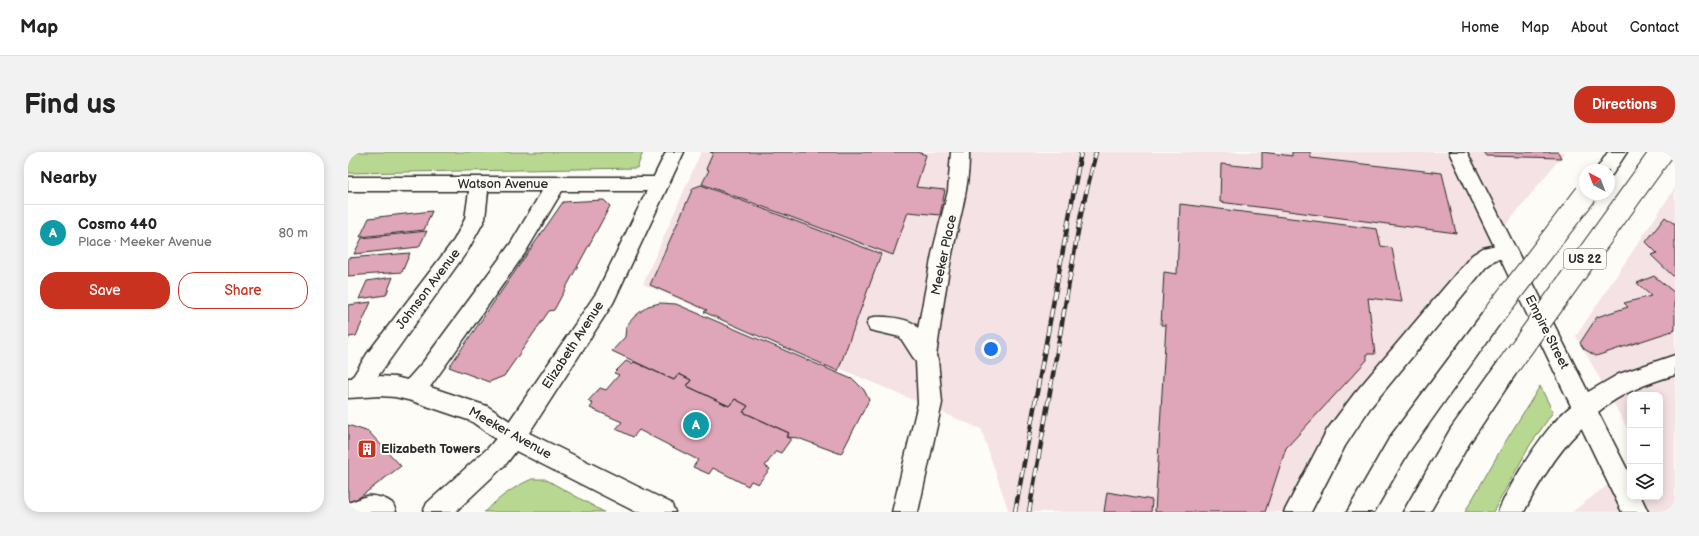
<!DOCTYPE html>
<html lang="en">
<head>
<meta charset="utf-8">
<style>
  body { margin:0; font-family:"Balsamiq Sans",sans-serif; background:#f2f2f2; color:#222 }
  .controls { position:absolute; right:12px; bottom:12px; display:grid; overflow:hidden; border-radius:8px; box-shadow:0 2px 10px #0003 }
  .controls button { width:36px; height:36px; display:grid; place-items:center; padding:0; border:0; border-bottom:1px solid #e0e0e0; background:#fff; color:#222; font:20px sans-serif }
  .compass { position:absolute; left:1231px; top:12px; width:36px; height:36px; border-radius:50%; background:#fff; box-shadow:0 2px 10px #0003; rotate:318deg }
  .you { position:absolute; left:643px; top:197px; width:14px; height:14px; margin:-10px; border:3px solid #fff; border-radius:50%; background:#1a73e8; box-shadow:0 0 0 6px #1a73e833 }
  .badge { display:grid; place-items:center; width:26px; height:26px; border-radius:50%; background:#c8321e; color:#fff; font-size:13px; font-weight:700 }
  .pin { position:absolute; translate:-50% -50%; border:2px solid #fff; box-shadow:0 1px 4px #0006 }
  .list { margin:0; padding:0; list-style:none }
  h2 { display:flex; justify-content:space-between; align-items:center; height:52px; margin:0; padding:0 16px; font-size:17px }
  h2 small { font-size:13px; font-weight:400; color:#767676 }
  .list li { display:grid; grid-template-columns:26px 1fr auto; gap:12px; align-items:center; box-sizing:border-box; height:56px; padding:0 16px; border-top:1px solid #e0e0e0 }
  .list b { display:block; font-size:15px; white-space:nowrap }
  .list p { margin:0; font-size:13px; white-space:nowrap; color:#767676 }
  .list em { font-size:13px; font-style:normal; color:#767676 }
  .actions { display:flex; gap:8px; padding:12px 16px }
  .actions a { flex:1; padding:9px 0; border:1px solid #c8321e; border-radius:16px; text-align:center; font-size:14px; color:#c8321e }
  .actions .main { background:#c8321e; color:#fff }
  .icon { flex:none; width:22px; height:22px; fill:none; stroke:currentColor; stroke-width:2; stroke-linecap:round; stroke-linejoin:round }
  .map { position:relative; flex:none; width:1327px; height:360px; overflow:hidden; border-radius:16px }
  header { display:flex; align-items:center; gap:24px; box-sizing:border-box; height:56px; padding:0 20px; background:#fff; border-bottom:1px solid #e0e0e0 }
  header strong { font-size:19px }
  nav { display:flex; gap:22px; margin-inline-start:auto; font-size:14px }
  .intro { display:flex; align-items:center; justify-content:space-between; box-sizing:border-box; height:96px; padding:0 24px }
  h1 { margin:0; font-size:28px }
  .button { padding:10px 18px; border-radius:16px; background:#c8321e; color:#fff; font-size:14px; font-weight:700 }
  main { display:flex; gap:24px; padding:0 24px }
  aside { flex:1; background:#fff; border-radius:16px; box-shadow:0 2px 10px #0003 }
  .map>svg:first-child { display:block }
  .built { fill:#f4e2e4 }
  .green { fill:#b8d891; stroke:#72825e }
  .building { fill:#dea6b8; stroke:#2b2b2b }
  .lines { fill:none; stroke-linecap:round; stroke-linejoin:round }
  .minor-casing { stroke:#2b2b2b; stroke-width:3 }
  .major-casing { stroke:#2b2b2b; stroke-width:3 }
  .highway-casing { stroke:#2b2b2b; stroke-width:3 }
  .minor { fill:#fdfcf7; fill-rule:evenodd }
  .major { fill:#fdfcf7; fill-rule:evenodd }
  .highway { fill:#fdfcf7; fill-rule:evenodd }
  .rail-casing { stroke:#2b2b2b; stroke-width:4.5 }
  .rail { stroke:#fdfcf7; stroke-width:3; stroke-dasharray:9; stroke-linecap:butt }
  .highway-bridge-casing { stroke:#2b2b2b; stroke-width:24; stroke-linecap:butt }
  .highway-bridge { stroke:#fdfcf7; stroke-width:22 }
  .labels { text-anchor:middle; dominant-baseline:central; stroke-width:4; stroke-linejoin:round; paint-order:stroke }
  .shield { fill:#fdfcf7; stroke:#6a6a68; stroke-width:1 }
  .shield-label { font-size:12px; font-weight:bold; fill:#2b2b2b }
  .street-label { font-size:13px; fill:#2b2b2b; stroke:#fdfcf7 }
  .poi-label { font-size:13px; font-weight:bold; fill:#2b2b2b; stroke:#fdfcf7; text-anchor:start }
</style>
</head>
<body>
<header>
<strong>Map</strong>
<nav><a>Home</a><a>Map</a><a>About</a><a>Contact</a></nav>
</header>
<div class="intro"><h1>Find us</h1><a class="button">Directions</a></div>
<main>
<aside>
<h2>Nearby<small></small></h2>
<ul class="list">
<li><span class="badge" style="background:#0f9aa8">A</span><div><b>Cosmo 440</b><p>Place · Meeker Avenue</p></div><em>80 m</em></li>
</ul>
<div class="actions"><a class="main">Save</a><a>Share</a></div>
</aside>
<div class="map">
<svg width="1327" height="360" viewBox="0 0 1327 360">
  <rect width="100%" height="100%" fill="#fdfcf7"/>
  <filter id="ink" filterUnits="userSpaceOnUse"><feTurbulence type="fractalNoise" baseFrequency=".025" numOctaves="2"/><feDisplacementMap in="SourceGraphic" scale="8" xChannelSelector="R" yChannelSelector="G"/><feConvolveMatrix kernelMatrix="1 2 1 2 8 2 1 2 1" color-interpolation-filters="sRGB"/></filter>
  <g filter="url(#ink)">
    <path class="built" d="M353 0H1217L971 304 946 360H661L633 277 295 132Z
      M1327 36V360H1224L1282 316V345H1312V243H1282V281L1228 184Z"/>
    <path class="green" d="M0 0H295L289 16 0 21Z
      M1192 234 1205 260 1182 293 1145 360H1117L1156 292Z
      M184 327H197L256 360H136C151 346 165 335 184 327Z"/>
    <path class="building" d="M362 0H569L578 3 568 35 597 38 592 63 560 60 545 103 354 32 361 18 358 17 365 1Z
      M914 0 944 4V0H962L963 6 1094 21 1108 81 872 50 873 12 914 16Z
      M1136 0H1210L1213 6 1139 4Z
      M353 33 533 102 490 219 356 160 359 158 302 133 345 36Z
      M256 48 262 54 206 158 201 159 156 224 141 230 101 215 215 50Z
      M832 52 1029 77 1033 94 1044 96 1054 150 1020 146 1027 202H1019V208L938 296 917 360H807L818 173H813L816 120 829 122Z
      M84 59 76 78 12 85 21 66Z
      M1317 65 1325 71H1327V126L1303 103 1309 101 1298 90Z
      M79 79 71 95 6 102 14 86Z
      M62 101 54 120 0 124V106Z
      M1306 124 1327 141V178L1248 204 1236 197 1232 191 1249 165 1280 155 1276 151 1303 144 1289 131Z
      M45 125 38 143 11 147 19 129Z
      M23 150 8 184 1 185 0 188V153Z
      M312 151 328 152 506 228 516 238 521 248 493 302 450 286 438 285 441 281 395 260 400 254 387 247 381 254 339 234 343 228 331 222 326 228 264 199 277 185 278 174 287 164 300 154Z
      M278 209 284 212 286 210 326 228 331 222 343 228 339 234 381 254 387 247 400 254 395 260 441 281 438 285 443 287 433 301 428 299 417 314 422 317 410 332 403 329 400 334 365 316 361 322 345 315 350 308 291 278 285 285 268 277 274 270 242 256 245 252 240 249 252 236 258 238 271 223 266 221Z
      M0 273 21 280 53 314 0 354Z
      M759 340 804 348 803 360H756Z"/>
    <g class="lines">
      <g class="minor-casing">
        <path id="minor" d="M603 0H621C622 35 611 68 604 102 597 136 593 170 588 204L590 208 594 251 570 360H544L570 251 568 210 552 185 522 178 519 172 522 166C531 163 558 166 566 172 567 172 570 176 570 177L584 102 600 39Z
          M1101 0H1119L1240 240 1271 222 1327 203V223C1299 231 1273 241 1250 260L1282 323V345H1293L1300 360H1274Z
          M0 25H311L318 27 320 32 318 37 311 39H214L177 101 82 235 139 254 174 277 177 285 174 293 165 296 156 293 123 269 64 249 47 245 32 244 0 246V226H4L19 202 106 88 117 67 121 39H0ZM140 39H194L163 91 75 210 59 228 47 225 30 224 120 98 137 67Z
          M19 344C26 343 38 346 44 351 46 353 47 357 48 360H0V351Z"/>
      </g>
      <g class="major-casing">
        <path id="major" d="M318 0H336L265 151 181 281 323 351 327 360H288L168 299 158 312 107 360H75L79 351 140 296 156 277 249 140Z"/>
      </g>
      <g class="highway-casing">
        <path id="highway" d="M1260 0H1279L1264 23H1261V18H1248Z
          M1158 91 1165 94 1168 99 1165 104 1147 108 1138 115 1022 256 997 294 963 360H936L979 278 1006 242 1124 103 1135 96Z
          M1145 155 1153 158 1156 164 1153 170 1060 301 1026 360H999L1042 285 1137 158Z
          M1161 203 1169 206 1172 213 1169 220 1121 292 1082 360H1055L1103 276 1153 206Z
          M1237 246 1245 249 1249 256C1242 270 1229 280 1219 292 1202 313 1188 336 1176 360H1150C1163 329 1206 257 1237 246Z"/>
      </g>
      <use href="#minor" class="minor"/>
      <use href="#major" class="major"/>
      <use href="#highway" class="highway"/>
      <g class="rail-casing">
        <path id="rail" d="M667 360 733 0
          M681 360 733 62 748 0"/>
      </g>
      <use href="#rail" class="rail"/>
      <g class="highway-bridge-casing">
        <path id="highway-bridge" d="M1145 164 1238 42
          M1161 213 1314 0"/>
      </g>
      <use href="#highway-bridge" class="highway-bridge"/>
    </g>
  </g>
  <defs>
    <g id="building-square" transform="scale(1)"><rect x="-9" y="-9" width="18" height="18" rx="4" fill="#c8321e" stroke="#fdfcf7"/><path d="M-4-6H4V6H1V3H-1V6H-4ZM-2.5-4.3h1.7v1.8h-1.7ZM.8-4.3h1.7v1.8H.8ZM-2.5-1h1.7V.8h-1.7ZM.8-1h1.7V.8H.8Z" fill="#fff"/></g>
  </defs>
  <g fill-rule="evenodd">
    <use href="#building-square" x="19" y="297"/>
  </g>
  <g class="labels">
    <rect class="shield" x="1216" y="97" width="42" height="20" rx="3"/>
    <g class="shield-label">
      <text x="1237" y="107">US 22</text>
    </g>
    <g class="street-label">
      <text x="155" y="32">Watson Avenue</text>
      <text transform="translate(596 103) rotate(-78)">Meeker Place</text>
      <text transform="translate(80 137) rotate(-53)">Johnson Avenue</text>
      <text transform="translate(1199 180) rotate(63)">Empire Street</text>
      <text transform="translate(225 193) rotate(-57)">Elizabeth Avenue</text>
      <text transform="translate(162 281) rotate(29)">Meeker Avenue</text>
    </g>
    <g class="poi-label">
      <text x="33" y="297">Elizabeth Towers</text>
    </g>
  </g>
</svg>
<div class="controls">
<button>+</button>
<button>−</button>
<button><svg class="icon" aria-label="layers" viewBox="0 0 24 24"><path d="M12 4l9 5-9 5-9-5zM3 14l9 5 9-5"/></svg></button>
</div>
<svg class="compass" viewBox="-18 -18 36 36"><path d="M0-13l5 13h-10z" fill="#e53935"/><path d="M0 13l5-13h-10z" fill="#767676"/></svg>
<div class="you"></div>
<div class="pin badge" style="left:348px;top:273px;background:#0f9aa8">A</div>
</div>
</main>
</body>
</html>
